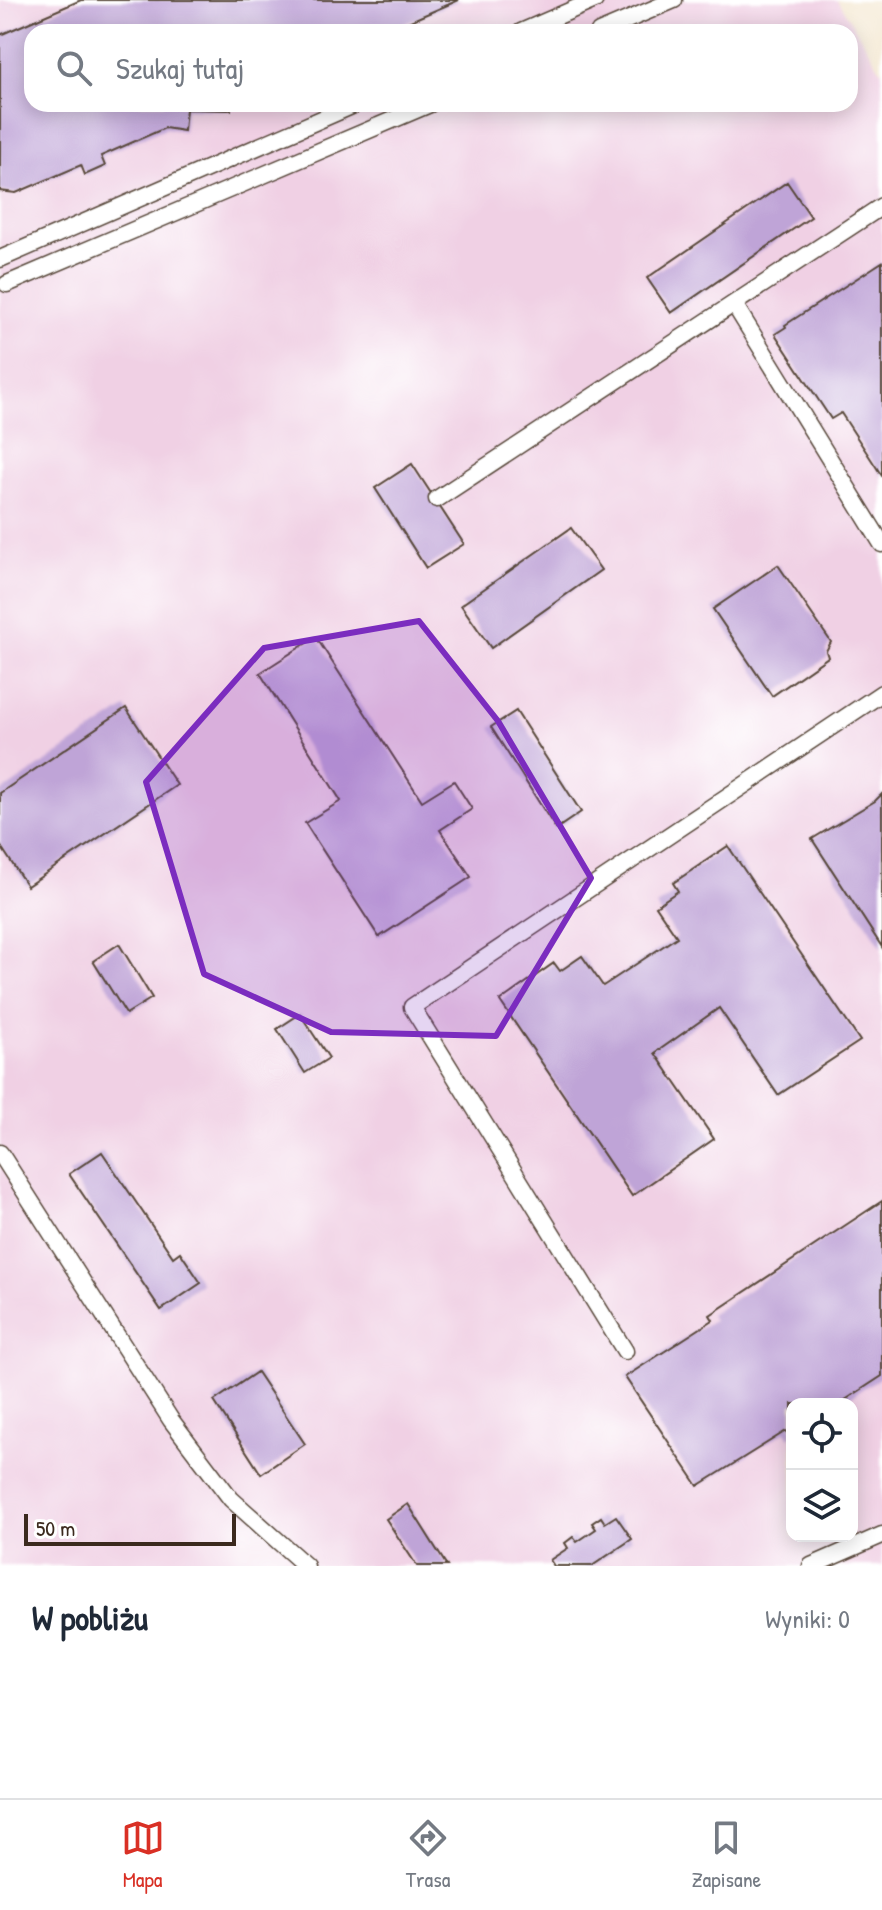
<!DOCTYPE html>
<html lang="pl">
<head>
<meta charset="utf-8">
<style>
  body { margin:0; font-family:"Patrick Hand",sans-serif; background:#f2f2f3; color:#1f2937 }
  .controls { position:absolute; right:24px; bottom:24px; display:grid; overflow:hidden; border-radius:16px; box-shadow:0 4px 20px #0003 }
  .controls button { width:72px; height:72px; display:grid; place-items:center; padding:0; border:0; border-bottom:2px solid #e0e1e3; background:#fff; color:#1f2937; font:40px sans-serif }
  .scale { position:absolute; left:24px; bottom:20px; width:212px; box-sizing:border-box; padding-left:8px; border:4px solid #3b2a1e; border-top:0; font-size:22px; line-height:28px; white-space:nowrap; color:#3b2a1e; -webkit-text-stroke:6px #fff; paint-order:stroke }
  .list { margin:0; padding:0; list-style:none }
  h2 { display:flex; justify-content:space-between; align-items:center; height:104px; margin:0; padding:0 32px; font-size:34px }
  h2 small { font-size:26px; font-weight:400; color:#747a83 }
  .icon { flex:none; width:44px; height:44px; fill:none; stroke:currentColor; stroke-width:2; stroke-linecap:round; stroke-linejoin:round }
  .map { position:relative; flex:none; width:882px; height:1566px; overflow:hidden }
  .search { position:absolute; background:#fff; box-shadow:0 4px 20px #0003; left:24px; right:24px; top:24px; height:88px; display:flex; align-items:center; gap:20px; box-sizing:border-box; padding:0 28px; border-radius:24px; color:#747a83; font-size:30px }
  .sheet { height:232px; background:#fff }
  nav { display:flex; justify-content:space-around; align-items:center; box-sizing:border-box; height:112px; border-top:2px solid #e0e1e3; background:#fff; font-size:22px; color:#747a83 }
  nav a { display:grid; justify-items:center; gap:4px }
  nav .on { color:#d93025 }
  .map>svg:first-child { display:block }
  .built { fill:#f0d0e4; fill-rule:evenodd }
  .building { fill:#bfa4d7 }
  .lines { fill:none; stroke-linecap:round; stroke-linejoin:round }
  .lane-casing { stroke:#574639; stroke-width:19 }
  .lane { stroke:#fff; stroke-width:16 }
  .marked { fill:#7b2cbf; fill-opacity:0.2; stroke:#7b2cbf; stroke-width:6; stroke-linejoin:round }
</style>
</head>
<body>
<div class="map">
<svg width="882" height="1566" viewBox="0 0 882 1566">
  <rect width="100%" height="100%" fill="#fff"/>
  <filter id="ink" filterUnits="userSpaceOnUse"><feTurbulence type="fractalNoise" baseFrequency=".0125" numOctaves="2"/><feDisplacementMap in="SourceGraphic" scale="16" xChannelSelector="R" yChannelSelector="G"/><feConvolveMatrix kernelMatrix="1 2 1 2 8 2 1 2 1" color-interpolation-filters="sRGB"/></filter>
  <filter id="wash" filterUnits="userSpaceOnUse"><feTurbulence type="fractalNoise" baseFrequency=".006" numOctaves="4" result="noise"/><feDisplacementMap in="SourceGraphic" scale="32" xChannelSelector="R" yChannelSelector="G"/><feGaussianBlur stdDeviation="1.8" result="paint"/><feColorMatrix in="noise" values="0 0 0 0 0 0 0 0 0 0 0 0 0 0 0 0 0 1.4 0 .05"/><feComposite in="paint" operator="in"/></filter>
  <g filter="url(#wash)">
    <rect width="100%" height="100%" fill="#f4e8d2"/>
    <path class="built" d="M0 0H837L882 72V1566H0ZM32 32H850V104H32ZM792 1404H852V1536H792Z"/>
    <g id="blocks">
      <path class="building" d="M81 0H459L385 32H32V104H231V110L186 109 184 131 165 128 101 156 105 166 85 175 81 165 16 193 0 191V35Z
        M787 182 811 217 671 313 647 278Z
        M882 262V476L841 413 831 419 775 334 786 327 785 325Z
        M412 464 464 544 426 568 375 488Z
        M571 528 601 570 491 648 461 605Z
        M778 565 831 642 826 651 828 657 772 696 713 609Z
        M316 637 422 801 454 781 472 809 440 830 471 877 379 937 305 823 341 801 260 673Z
        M126 708 177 785 27 886 0 845V793Z
        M516 711 581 812 556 829 491 727Z
        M882 794V947L812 839 875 801Z
        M728 846 860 1041 778 1095 719 1008 655 1053 714 1139 632 1196 500 1001 554 963 560 971 582 956 603 986 677 937 656 906 678 891 673 883Z
        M119 944 152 998 126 1014 93 961Z
        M300 1014 329 1058 305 1073 277 1029Z
        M102 1152 173 1257 180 1252 201 1283 161 1310 69 1174Z
        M882 1201V1376L839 1404H792V1435L790 1437 786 1431 698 1486 625 1377 713 1320 710 1315Z
        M257 1372 305 1444 261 1474 214 1401Z
        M408 1504 447 1566H417L386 1519Z
        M616 1516 632 1539 592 1566H554L550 1560 568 1548 565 1543 573 1537 577 1542 596 1529 592 1523 601 1517 605 1523Z"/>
    </g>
  </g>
  <g filter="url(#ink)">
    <use href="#blocks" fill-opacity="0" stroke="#574639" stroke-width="2"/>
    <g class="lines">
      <g class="lane-casing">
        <path id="lane" d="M521 32 595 0
          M599 32 674 0
          M0 259 356 104
          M7 284 430 104
          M734 304 882 544
          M437 499 882 206
          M0 1153 171 1420 231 1499 306 1566
          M625 1351 412 1007 882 693
          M811 1566 882 1535"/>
      </g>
      <use href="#lane" class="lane"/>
    </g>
  </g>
  <path class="marked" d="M419 621 498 721 591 878 496 1036 331 1032 204 974 146 782 264 648Z"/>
</svg>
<div class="controls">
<button><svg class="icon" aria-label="locate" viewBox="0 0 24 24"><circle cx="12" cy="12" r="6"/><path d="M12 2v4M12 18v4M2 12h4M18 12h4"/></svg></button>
<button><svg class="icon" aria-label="layers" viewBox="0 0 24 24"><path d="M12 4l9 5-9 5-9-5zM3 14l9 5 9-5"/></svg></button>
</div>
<div class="scale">50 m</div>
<div class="search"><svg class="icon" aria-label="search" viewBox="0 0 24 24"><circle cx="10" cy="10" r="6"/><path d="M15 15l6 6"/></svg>Szukaj tutaj</div>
</div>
<section class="sheet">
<h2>W pobliżu<small>Wyniki: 0</small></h2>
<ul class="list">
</ul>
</section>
<nav>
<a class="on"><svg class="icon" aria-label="map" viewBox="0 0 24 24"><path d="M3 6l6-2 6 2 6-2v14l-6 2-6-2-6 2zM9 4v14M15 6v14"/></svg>Mapa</a>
<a><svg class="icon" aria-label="directions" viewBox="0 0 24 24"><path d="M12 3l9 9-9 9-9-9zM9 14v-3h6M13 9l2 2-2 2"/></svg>Trasa</a>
<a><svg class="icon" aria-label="saved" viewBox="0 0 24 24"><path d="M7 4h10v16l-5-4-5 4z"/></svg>Zapisane</a>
</nav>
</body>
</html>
